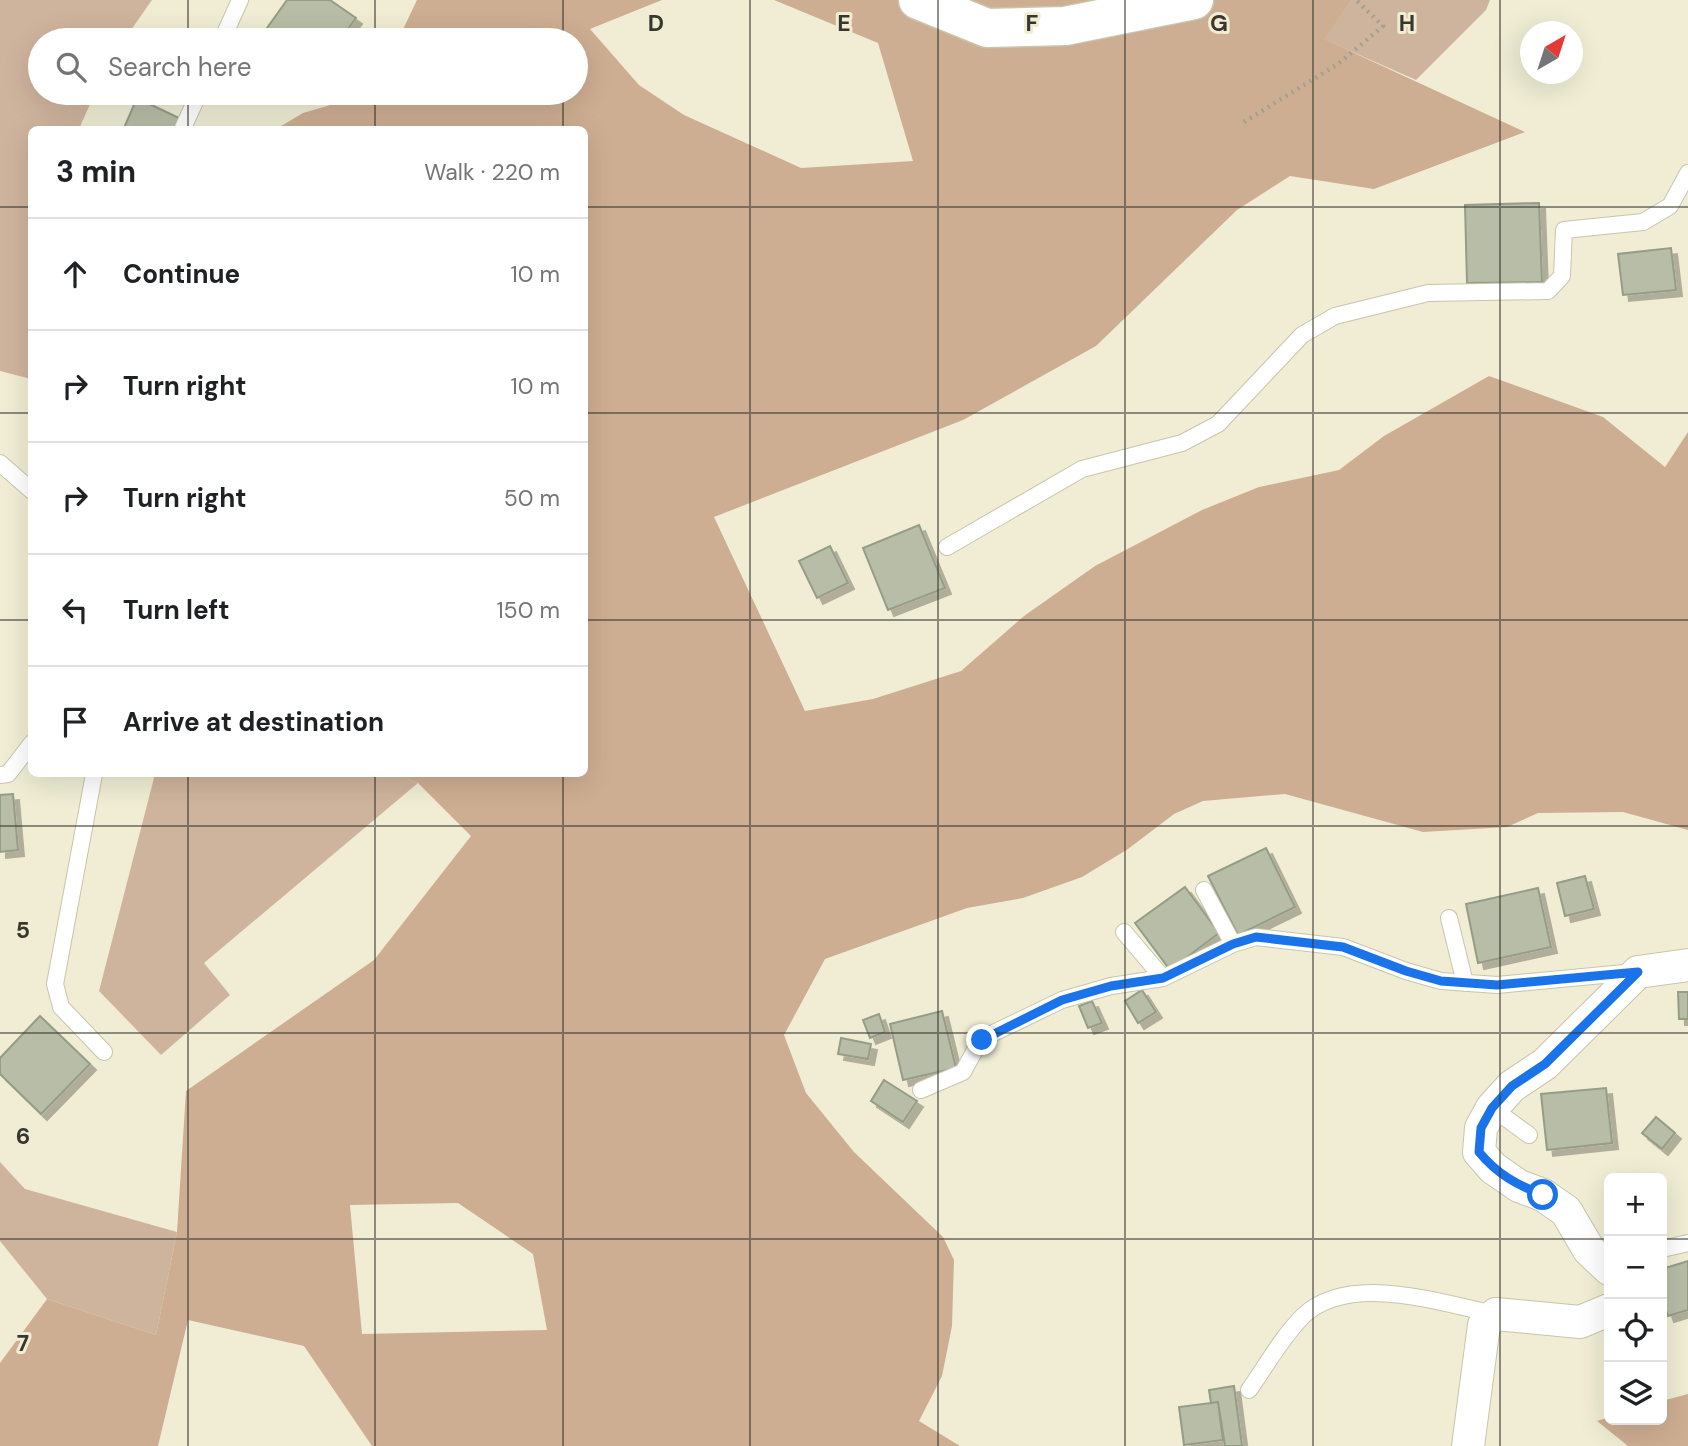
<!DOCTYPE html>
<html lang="en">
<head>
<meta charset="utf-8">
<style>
  body { margin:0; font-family:"DM Sans",sans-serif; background:#f2f2f2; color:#202124 }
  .controls { position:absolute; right:21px; bottom:21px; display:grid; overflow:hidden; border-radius:10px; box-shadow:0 7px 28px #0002 }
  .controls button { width:63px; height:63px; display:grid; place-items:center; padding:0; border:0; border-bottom:2px solid #e0e0e0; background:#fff; color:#202124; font:35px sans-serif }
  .compass { position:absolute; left:1520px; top:21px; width:63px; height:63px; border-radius:50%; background:#fff; box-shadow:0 7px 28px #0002; rotate:39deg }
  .stop { position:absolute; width:21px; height:21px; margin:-16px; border:5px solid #1a73e8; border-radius:50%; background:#fff }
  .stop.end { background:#1a73e8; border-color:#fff; box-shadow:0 2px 7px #0008 }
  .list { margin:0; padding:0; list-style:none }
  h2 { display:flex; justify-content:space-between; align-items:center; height:91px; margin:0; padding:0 28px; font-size:30px }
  h2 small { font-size:23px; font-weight:400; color:#757577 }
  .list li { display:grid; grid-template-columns:46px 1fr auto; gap:21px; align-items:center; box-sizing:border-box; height:112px; padding:0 28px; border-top:2px solid #e0e0e0 }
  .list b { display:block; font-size:26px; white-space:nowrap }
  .list em { font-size:23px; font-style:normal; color:#757577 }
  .icon { flex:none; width:38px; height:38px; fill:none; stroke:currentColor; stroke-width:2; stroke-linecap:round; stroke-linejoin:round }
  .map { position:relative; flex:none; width:1688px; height:1446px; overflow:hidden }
  .search { position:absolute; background:#fff; box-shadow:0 7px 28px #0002; left:28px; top:28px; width:560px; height:77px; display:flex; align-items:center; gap:18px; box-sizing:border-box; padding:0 24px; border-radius:38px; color:#757577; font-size:26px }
  .panel { position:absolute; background:#fff; box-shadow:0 7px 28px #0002; left:28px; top:126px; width:560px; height:651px; border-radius:10px }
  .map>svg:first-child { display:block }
  .green { fill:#cfb49d }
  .forest { fill:#ceae92; fill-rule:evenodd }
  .building { fill:#b7bda6; stroke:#969d86; stroke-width:2; filter:url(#shadow) }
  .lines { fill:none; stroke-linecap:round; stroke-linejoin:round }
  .service-casing { stroke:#c8c5ad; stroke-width:18 }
  .minor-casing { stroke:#c8c5ad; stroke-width:34 }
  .tertiary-casing { stroke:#c8c5ad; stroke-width:41 }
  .path { stroke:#a2a08e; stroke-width:4.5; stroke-dasharray:2 5; stroke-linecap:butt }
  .service { stroke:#fff; stroke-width:16 }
  .minor { stroke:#fff; stroke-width:32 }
  .tertiary { stroke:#fff; stroke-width:38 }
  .route { stroke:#1a73e8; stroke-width:9 }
  .grid { fill:none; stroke:#38372d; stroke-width:2; stroke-opacity:0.55 }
  .grid-label { font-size:23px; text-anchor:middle; font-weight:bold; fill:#38372d; stroke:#f0edd4; stroke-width:6; stroke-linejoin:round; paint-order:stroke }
</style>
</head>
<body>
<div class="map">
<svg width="1688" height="1446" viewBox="0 0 1688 1446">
  <defs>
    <filter id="shadow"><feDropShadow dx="6" dy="6" stdDeviation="0" flood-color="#0004"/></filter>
  </defs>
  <rect width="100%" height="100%" fill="#f0edd4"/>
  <path class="green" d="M0 0H152L124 40H40V93H95L79 129 32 130 31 379 0 371Z
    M1352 0H1490L1486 10 1416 80 1323 39Z
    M155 774H398L418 783 204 963 230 995 161 1055 99 991Z
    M0 1162 25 1189 177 1232 156 1335 47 1299 0 1241Z"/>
  <path class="forest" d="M417 0H662L590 29 639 85 684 115 801 168 913 161 878 43 774 0H1352L1324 39 1525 132 1374 189 1290 176 1237 210 1096 346 963 420 714 517 805 711 873 699 961 671 1024 616 1095 566 1202 510 1259 487 1339 470 1384 436 1489 376 1603 417 1665 467 1688 432V830L1623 812 1538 813 1507 827 1423 832 1285 794 1203 801 1174 814 1128 849 1082 877 1023 898 967 908 825 959 784 1035 806 1093 854 1152 943 1237 954 1260 952 1326 942 1376 919 1421 960 1446H372L304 1346 188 1320 158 1446H0V1363L47 1299 156 1335 177 1232 186 1091 374 960 471 836 418 783 398 774H584V130L276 129 303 113 372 93H576V40H398ZM458 1203 533 1254 547 1330 362 1334 350 1205Z
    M1688 1394V1446H1628L1597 1421 1609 1417V1420H1662V1401Z"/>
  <path class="building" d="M287 0H330L356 18 340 40H269L262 35Z
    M137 98 179 118 173 130H123Z
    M1539 203 1542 282 1467 283 1465 205Z
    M1671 248 1676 290 1623 295 1618 254Z
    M919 525 945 588 888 610 863 548Z
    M830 546 848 583 817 598 799 561Z
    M13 794 18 850 0 852V795Z
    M1266 848 1295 907 1238 935 1208 876Z
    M1585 876 1594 909 1565 916 1557 883Z
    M1185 887 1219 933 1170 970 1135 923Z
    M1538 888 1551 947 1478 963 1466 904Z
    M1142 990 1156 1012 1138 1023 1125 1001Z
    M1678 992H1688V1019H1679Z
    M1092 1001 1102 1023 1088 1028 1079 1006Z
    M942 1011 956 1068 903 1080 890 1024Z
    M879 1014 885 1032 870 1038 863 1020Z
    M40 1016 90 1064 41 1114 0 1074V1058Z
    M841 1038 871 1044 868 1059 838 1054Z
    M884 1080 917 1101 903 1122 871 1101Z
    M1606 1088 1612 1143 1547 1150 1541 1094Z
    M1656 1117 1675 1133 1662 1149 1642 1133Z
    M1688 1261V1310L1668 1316 1662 1298V1269Z
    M1234 1386 1242 1446H1225L1218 1402 1211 1403 1209 1390Z
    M1218 1402 1223 1440 1184 1445 1179 1407Z"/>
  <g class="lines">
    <g class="service-casing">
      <path id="service" d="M222 40 240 0
        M182 130 199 93
        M0 463 32 491
        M947 547 1082 469 1182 443 1218 424 1302 335 1335 316 1428 293 1548 291 1562 276 1564 230 1643 222 1670 206 1688 173
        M94 774 55 984 61 1007 104 1052
        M0 775 8 774 32 743
        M1204 890 1233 944
        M1449 918 1465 983
        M1124 932 1163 978
        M921 1090 963 1072 981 1039 1062 1000 1111 986 1163 978 1233 944 1256 937 1343 947 1406 971 1441 981 1497 985 1635 972
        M1492 1108 1529 1135
        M1662 1249 1688 1243
        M1249 1390C1266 1366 1282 1337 1303 1316 1350 1272 1439 1303 1495 1314"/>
    </g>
    <g class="minor-casing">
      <path id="minor" d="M1609 1269 1589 1250 1566 1211 1543 1195 1519 1186 1493 1168 1479 1152 1481 1128 1492 1108 1512 1086 1545 1064 1638 972 1688 965
        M1468 1446 1484 1325 1496 1314 1580 1322 1609 1310"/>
    </g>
    <g class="tertiary-casing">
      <path id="tertiary" d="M918 0 987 28 1065 26 1194 0"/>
    </g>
    <path class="path" d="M1244 122 1338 64 1383 26 1356 0"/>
    <use href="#service" class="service"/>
    <use href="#minor" class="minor"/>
    <use href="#tertiary" class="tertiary"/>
  </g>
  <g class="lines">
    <path class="route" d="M982 1040 1062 1000 1111 986 1163 978 1233 944 1256 937 1343 947 1406 971 1441 981 1497 985 1638 972 1545 1064 1512 1086 1492 1108 1481 1128 1479 1152C1497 1174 1517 1185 1543 1195"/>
  </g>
  <path class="grid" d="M188 0V40M375 0V40M563 0V40M750 0V1446M938 0V1446M1125 0V1446M1313 0V1446M1500 0V1446M188 93V130M375 93V130M563 93V130M0 207H32M584 207H1688M0 413H32M584 413H1688M0 620H32M584 620H1688M188 774V1446M375 774V1446M563 774V1446M0 826H1688M0 1033H1688M0 1239H1609M1662 1239H1688"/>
  <g class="grid-label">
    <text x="656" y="31">D</text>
    <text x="844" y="31">E</text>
    <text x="1032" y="31">F</text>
    <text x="1219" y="31">G</text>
    <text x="1407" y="31">H</text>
    <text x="23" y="938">5</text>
    <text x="23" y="1144">6</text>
    <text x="23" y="1351">7</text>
  </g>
</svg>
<div class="controls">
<button>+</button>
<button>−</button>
<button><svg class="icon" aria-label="locate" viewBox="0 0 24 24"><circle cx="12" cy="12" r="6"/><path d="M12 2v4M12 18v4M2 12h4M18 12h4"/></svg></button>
<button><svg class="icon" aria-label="layers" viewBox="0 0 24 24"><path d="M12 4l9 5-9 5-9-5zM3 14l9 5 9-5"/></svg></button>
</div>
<svg class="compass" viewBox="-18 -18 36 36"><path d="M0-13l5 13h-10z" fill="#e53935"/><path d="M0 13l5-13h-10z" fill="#757577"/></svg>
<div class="stop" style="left:1543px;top:1195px"></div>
<div class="stop end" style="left:982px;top:1040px"></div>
<div class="search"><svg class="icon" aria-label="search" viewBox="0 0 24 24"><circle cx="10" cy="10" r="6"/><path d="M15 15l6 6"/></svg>Search here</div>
<section class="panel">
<h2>3 min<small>Walk · 220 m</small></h2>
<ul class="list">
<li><svg class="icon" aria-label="ahead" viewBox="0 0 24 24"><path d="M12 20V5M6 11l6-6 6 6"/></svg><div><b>Continue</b></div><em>10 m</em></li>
<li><svg class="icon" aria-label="right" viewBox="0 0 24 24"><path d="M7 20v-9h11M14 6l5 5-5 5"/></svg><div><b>Turn right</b></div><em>10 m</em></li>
<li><svg class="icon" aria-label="right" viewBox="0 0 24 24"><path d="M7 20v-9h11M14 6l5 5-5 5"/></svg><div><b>Turn right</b></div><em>50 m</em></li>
<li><svg class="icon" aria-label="left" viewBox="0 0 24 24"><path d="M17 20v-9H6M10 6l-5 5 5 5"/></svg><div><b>Turn left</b></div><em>150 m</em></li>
<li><svg class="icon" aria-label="arrive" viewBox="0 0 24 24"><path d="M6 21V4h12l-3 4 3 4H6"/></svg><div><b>Arrive at destination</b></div></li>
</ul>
</section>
</div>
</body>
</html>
